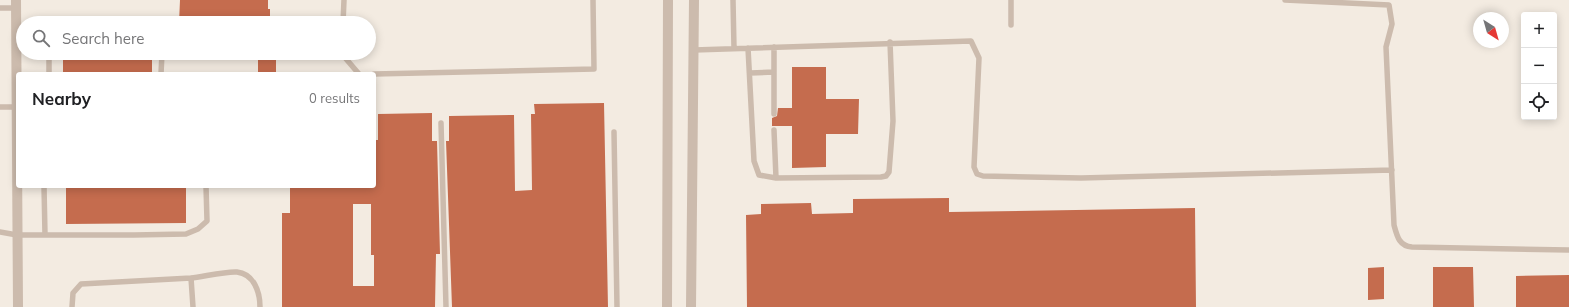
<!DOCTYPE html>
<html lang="en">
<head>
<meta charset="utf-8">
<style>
  body { margin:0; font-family:Mulish,sans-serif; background:#f2f2f2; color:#202124 }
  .controls { position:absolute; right:12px; top:12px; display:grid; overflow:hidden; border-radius:4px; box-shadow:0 2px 10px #0003 }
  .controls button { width:36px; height:36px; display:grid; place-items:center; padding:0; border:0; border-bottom:1px solid #e0e0e0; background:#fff; color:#202124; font:20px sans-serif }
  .compass { position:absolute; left:1473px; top:12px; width:36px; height:36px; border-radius:50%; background:#fff; box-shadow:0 2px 10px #0003; rotate:143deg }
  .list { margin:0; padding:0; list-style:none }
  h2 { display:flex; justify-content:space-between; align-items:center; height:52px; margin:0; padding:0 16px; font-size:17px }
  h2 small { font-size:13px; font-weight:400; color:#757577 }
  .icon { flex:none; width:22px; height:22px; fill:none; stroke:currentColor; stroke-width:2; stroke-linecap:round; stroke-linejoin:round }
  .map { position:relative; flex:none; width:1569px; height:307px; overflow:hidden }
  .search { position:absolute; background:#fff; box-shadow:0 2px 10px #0003; left:16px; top:16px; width:360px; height:44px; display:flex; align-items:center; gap:10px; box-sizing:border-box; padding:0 14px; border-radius:22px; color:#757577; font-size:15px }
  .panel { position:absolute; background:#fff; box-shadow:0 2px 10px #0003; left:16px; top:72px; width:360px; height:116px; border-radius:4px }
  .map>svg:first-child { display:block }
  .building { fill:#c56c4e; fill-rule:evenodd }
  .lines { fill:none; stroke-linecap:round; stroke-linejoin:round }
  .service { stroke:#ccbbad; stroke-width:5.5 }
  .minor { stroke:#ccbbad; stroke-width:10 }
  .tertiary { stroke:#ccbbad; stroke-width:10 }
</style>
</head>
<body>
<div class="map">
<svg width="1569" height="307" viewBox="0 0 1569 307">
  <rect width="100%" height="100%" fill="#f3ebe1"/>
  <path class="building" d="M180 0H268V9H270V23H179Z
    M63 53H152V74H63Z
    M258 53H276V74H258Z
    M792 67H826V99H859L858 134H826V167L792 168V126H772V118L777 116 778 108H792Z
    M604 103 608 307H452L446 141H449V116L514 115 515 191 532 190 531 114H535L534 104Z
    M432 113V141H437L440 254H436L435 307H282V213H290V186H374V140H378V114ZM353 204H371V255H374V286H353Z
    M66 186H186V223L66 224Z
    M949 198V212L1195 208 1196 307H747L746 215 761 214V204L811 203 812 214 853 213V199Z
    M1384 267V299L1368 300V268Z
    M1433 267H1473L1474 307H1433Z
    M1569 275V307H1516V276Z"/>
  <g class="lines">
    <path class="service" d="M733 0 734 48
      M1285 0 1389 5 1392 24 1386 47 1394 225C1397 236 1399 246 1412 247L1569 250
      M0 8H16
      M343 23 344 0
      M1011 25V0
      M774 47V114
      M748 48 754 161 759 175 776 178 881 177 886 176 889 172 893 121 890 42
      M694 50 971 41 979 58 974 167 977 174 983 176 1081 178 1392 170
      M341 53 359 74
      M750 73 774 72
      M49 74V53
      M161 74 162 53
      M374 74 594 69 593 0
      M0 107H17
      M441 123 446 307
      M774 130 776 178
      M614 132 617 307
      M44 186 45 235
      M0 232 17 235H134L186 234 198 229 207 221 206 186
      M191 278C202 277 226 271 237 272 254 274 260 292 260 307
      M72 307 73 293 81 284 191 278 193 307"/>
    <path class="minor" d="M16 0 18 307"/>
    <path class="tertiary" d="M667 307 668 0
      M691 307 694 0"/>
  </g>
</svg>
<div class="controls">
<button>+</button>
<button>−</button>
<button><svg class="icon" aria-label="locate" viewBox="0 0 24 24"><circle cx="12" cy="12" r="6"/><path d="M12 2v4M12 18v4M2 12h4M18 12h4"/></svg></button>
</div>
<svg class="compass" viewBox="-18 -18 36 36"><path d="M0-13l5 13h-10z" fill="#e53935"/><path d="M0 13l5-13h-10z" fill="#757577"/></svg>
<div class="search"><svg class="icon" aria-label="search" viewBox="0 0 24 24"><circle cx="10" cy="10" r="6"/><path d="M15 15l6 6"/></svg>Search here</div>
<section class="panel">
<h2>Nearby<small>0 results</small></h2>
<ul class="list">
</ul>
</section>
</div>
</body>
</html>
